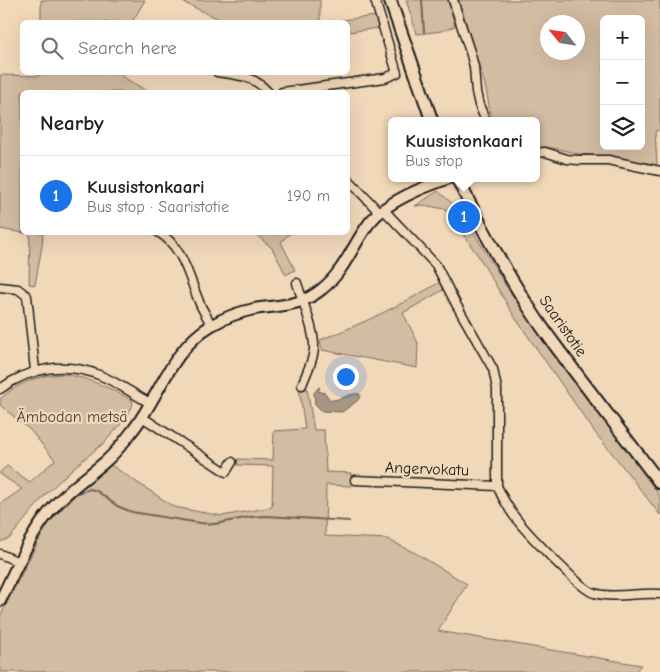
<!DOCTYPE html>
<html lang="en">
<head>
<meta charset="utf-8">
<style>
  body { margin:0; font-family:"Comic Neue",sans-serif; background:#f6f6f6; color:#202124 }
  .controls { position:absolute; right:15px; top:15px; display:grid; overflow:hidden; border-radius:8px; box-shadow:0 5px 20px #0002 }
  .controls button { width:45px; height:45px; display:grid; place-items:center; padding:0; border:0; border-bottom:1px solid #e0e0e0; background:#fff; color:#202124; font:25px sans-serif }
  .compass { position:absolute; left:540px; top:15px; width:45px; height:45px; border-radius:50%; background:#fff; box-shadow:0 5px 20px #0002; rotate:300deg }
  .you { position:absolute; left:345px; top:376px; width:18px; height:18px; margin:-12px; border:4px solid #fff; border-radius:50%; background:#1a73e8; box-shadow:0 0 0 8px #1a73e833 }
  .badge { display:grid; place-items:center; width:32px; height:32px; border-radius:50%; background:#1a73e8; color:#fff; font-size:16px; font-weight:700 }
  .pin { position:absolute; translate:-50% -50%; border:2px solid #fff; box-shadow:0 1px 5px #0006 }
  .popup { position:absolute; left:388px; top:117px; width:152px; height:65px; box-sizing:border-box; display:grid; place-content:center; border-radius:8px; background:#fff; filter:drop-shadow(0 1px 4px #0005); font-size:16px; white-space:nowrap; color:#757577 }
  .popup b { font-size:19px; color:#202124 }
  .popup::after { content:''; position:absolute; left:50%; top:100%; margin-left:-10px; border:10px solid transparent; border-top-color:#fff }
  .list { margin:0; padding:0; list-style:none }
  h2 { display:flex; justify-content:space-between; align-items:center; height:65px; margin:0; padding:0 20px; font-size:21px }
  h2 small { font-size:16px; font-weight:400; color:#757577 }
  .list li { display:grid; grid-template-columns:32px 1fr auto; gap:15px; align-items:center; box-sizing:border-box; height:80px; padding:0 20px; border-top:1px solid #e0e0e0 }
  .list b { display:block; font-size:19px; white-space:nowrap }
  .list p { margin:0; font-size:16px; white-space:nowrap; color:#757577 }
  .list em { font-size:16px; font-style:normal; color:#757577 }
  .icon { flex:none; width:28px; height:28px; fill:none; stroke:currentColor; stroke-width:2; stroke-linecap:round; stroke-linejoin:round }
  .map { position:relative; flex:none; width:660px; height:672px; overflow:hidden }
  .search { position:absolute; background:#fff; box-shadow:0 5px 20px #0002; left:20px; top:20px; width:330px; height:55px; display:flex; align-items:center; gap:12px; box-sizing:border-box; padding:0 18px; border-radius:8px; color:#757577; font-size:19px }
  .panel { position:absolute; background:#fff; box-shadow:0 5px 20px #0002; left:20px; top:90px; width:330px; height:145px; border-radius:8px }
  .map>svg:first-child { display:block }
  .green { fill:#d2bca2; stroke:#776c5f; fill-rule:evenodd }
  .water { fill:#a59582; stroke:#6e6559 }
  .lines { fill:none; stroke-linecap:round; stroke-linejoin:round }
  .stream { stroke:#6e6559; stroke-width:2 }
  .minor-casing { stroke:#1c1c1c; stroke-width:11 }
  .tertiary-casing { stroke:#1c1c1c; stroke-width:14 }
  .secondary-casing { stroke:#1c1c1c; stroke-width:15 }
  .minor { stroke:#f1d8b9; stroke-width:8 }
  .tertiary { stroke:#f1d8b9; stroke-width:10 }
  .secondary { stroke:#f1d8b9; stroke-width:11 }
  .labels { text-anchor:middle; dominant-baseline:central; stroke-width:4.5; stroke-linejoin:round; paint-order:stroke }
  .street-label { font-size:16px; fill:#1c1c1c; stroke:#f1d8b9 }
  .park-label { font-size:16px; fill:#4a443e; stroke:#f1d8b9 }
</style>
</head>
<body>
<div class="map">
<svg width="660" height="672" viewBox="0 0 660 672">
  <rect width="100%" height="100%" fill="#f1d8b9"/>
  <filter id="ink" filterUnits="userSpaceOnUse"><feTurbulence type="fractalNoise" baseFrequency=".02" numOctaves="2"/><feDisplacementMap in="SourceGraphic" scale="10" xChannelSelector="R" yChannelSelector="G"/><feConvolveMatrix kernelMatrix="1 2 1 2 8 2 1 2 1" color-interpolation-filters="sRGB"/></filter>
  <g filter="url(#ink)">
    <path class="green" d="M41 0H145L132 22H41Z
      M178 0H320V22H226Z
      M406 0H448L455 26 442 31 417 34Z
      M459 0H660V130L655 131 657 166 608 156 579 154 559 149 543 147 537 148 536 121H492L485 85ZM604 19H641V146H604ZM548 22H578V52H548Z
      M377 16 380 28 348 32V22H323Z
      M40 72 122 73 121 76 149 92H22V232L43 233 42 246 35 285 29 284 30 234 0 229V75L39 76Z
      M438 191 454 205 462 220 468 223 506 286 548 346 660 496V515L616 458 596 434 514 316 479 257 445 209 422 205 415 206Z
      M254 233H290L281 242 295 270 286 275 272 248Z
      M440 282 443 290 403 313 418 343 417 368 322 350 320 340C362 324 401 305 440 282Z
      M64 374C90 378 110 388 133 401L132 407 121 424 105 442 72 469 45 495 10 538 0 542V504L22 489 0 474V472L7 466 30 482 55 460 30 430 0 405V399C19 382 39 375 64 374Z
      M299 388H307L314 430H324L326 472 351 473V486L326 485 325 536 387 539 417 554 467 584 438 631 641 665 635 672H0V617L28 561 48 524 78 492 111 465 174 507 222 516 272 507 273 466 237 465 238 459 273 460 274 431 305 429Z"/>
    <path class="water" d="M319 387 320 388 318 391 325 393 330 400C340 401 350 392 360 394V397L357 401 342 412 322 411 315 404 314 393Z"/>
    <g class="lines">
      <path class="stream" d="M422 0 424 32
        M47 524 71 497 77 493 90 489 97 491 117 506 132 512 200 523 215 524 250 517 266 516 349 521"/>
      <g class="minor-casing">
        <path id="minor" d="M453 0 471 55 474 67 476 92 479 105 486 121
          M217 72C238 75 253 75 268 92
          M282 92 385 78 397 73 375 0
          M536 153 545 152 567 159 578 160H608L660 171
          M348 179 379 212
          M383 209 436 265 456 304 493 369 497 389V486C501 495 506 504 512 513 521 527 581 590 594 593 615 599 639 592 660 594
          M158 232C184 247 189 279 200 304 203 311 208 318 211 325
          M297 283C302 300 315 331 314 348 314 360 306 373 302 385
          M0 287 18 289 27 296 35 370
          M0 389C29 368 65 361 99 375 117 382 133 394 150 403
          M142 417 226 472 232 462
          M355 480 497 486
          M0 554 19 562"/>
      </g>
      <g class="tertiary-casing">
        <path id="tertiary" d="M0 601C17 567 31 531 57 503 72 487 90 475 106 461 116 452 125 441 133 430 160 395 172 348 212 325 224 318 240 312 254 309 280 305 300 307 322 289 344 272 353 244 370 222 387 201 424 187 449 178"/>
      </g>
      <g class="secondary-casing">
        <path id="secondary" d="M390 0 432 121
          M457 178C484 233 513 287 549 337 585 386 623 434 660 483"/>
      </g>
      <use href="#minor" class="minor"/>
      <use href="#tertiary" class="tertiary"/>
      <use href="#secondary" class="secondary"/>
    </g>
  </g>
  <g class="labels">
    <g class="street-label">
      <text transform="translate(563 326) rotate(55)">Saaristotie</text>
      <text transform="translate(427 469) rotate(2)">Angervokatu</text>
    </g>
    <g class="park-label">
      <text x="72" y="417">Ämbodan metsä</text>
    </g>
  </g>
</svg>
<div class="controls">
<button>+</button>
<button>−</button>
<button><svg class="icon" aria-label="layers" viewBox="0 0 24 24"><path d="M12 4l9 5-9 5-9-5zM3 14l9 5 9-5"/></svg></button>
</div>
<svg class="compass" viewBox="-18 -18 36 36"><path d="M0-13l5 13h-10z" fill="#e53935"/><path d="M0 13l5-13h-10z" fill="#757577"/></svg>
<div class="you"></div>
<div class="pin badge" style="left:464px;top:217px">1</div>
<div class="popup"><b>Kuusistonkaari</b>Bus stop</div>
<div class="search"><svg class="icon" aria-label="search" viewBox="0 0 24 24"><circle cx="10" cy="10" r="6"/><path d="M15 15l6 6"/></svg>Search here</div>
<section class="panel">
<h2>Nearby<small></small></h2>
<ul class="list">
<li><span class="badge">1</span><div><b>Kuusistonkaari</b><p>Bus stop · Saaristotie</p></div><em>190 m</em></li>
</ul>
</section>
</div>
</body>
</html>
